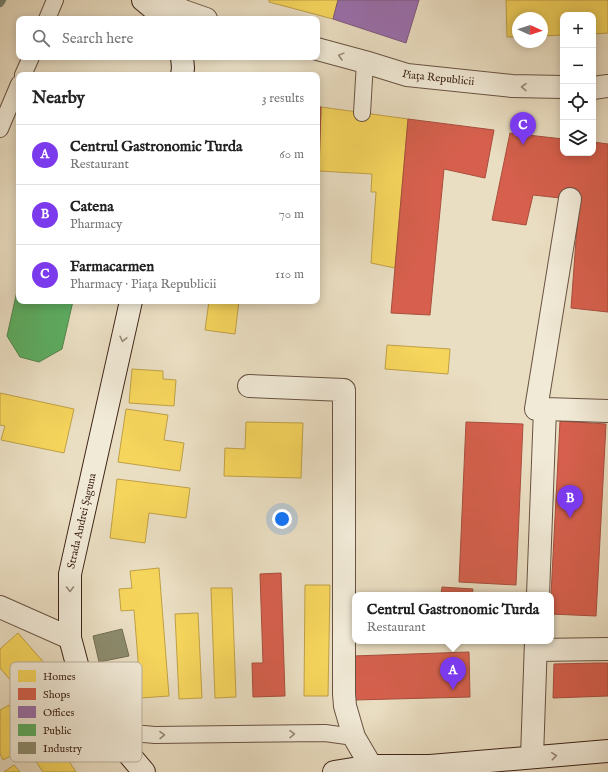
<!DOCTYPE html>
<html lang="en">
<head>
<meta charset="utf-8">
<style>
  body { margin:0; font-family:"IM FELL English",serif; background:#f2f2f2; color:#222 }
  .controls { position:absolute; right:12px; top:12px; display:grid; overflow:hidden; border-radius:8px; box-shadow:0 2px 10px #0003 }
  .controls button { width:36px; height:36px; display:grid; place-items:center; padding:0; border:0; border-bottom:1px solid #e0e0e0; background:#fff; color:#222; font:20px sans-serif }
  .compass { position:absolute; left:512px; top:12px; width:36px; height:36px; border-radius:50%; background:#fff; box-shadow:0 2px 10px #0003; rotate:93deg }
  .you { position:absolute; left:282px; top:519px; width:14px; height:14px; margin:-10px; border:3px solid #fff; border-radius:50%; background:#1a73e8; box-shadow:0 0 0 6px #1a73e833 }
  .badge { display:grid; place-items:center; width:26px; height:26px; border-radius:50%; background:#7c3aed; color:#fff; font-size:13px; font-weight:700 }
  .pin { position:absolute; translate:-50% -33px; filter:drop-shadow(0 1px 2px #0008) }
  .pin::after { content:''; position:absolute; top:21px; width:14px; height:12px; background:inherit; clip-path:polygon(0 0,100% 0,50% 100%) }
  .popup { position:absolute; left:352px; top:592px; width:202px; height:52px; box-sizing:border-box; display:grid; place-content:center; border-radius:8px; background:#fff; filter:drop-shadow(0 1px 3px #0005); font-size:13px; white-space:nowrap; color:#767676 }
  .popup b { font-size:15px; color:#222 }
  .popup::after { content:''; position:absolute; left:50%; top:100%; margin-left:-8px; border:8px solid transparent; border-top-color:#fff }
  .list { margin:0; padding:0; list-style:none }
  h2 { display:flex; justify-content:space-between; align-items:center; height:52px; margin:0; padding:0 16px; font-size:17px }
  h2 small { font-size:13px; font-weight:400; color:#767676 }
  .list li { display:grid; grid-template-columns:26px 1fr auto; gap:12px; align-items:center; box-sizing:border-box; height:60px; padding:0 16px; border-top:1px solid #e0e0e0 }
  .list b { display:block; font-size:15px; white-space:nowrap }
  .list p { margin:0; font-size:13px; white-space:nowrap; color:#767676 }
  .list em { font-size:13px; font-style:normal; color:#767676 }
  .icon { flex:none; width:22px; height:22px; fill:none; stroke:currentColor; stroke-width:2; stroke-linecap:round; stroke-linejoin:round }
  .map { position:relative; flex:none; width:608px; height:772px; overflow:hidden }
  .search { position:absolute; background:#fff; box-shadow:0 2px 10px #0003; left:16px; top:16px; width:304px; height:44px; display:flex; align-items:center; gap:10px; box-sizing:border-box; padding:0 14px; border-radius:8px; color:#767676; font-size:15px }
  .panel { position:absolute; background:#fff; box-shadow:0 2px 10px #0003; left:16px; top:72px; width:304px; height:232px; border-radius:8px }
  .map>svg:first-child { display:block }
  .homes { fill:#f6d55c; stroke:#bfa047 }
  .shops { fill:#d6604d; stroke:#a84e3d }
  .offices { fill:#9970ab; stroke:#7e597f }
  .public { fill:#5aae61; stroke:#52854b }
  .industry { fill:#8c8c6e; stroke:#756d54 }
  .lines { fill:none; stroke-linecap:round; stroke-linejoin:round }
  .stream { stroke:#747f72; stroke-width:8 }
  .service-casing { stroke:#695242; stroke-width:18 }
  .minor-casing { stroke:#695242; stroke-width:24 }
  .secondary-casing { stroke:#3e2417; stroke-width:24 }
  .service { stroke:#f1ead7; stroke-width:16 }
  .minor { stroke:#f1ead7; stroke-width:22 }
  .secondary { stroke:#f1ead7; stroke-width:22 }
  .oneway { stroke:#988777 }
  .labels { text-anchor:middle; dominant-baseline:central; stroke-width:4; stroke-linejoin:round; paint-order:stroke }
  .street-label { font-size:11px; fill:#3e2417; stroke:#f1ead7 }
  .key { fill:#f1ead7; stroke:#bbaf9d; stroke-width:1 }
  .key-label { font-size:11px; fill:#3e2417 }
</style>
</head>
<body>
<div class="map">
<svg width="608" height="772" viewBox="0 0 608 772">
  <rect width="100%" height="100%" fill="#eadec2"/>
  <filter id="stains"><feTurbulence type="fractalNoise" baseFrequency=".005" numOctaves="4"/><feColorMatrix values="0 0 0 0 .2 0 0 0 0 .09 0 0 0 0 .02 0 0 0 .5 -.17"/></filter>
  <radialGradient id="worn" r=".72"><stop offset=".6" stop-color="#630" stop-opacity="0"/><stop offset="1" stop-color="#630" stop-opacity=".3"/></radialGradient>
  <path class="homes" d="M269 0H338L333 19 269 2Z
    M506 0H608V33L593 34V15H563V35L542 36V18H518V37H507Z
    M321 107 408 119 395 268 371 263 376 192H371L372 174 319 171Z
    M209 301H239L235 334 205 330Z
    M387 345 450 349 448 374 385 369Z
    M132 369 163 371V379L176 380 174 406 129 403Z
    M0 393 74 409 64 453 1 440 5 426 0 425Z
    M126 409 168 415 164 440 184 443 180 471 118 462Z
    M246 422 303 423 301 478 224 476 225 448 245 449Z
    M117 479 190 488 186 518 149 513 145 543 110 538Z
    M159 568 169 696 141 698 134 610 121 611 119 589 132 588 130 571Z
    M305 585H330L328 696H304Z
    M211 588H232L236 697 215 698Z
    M198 613 202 698 179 699 175 614Z
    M18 633 53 673 25 697 0 668V649Z
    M9 705 30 746 3 760 0 754V710Z
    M56 742 76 772H43L33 757Z
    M14 765 20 772H4Z"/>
  <path class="shops" d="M317 106 321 107 319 171 318 238H317Z
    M408 119 494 130 485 178 444 169 430 315 391 313Z
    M510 133 563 139V153H593V142L608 144V312L571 308 579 200 533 195 526 225 492 220Z
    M560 421 606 424 596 616 551 614V595Z
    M466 422 523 424 516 585 459 582Z
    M281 573 285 696 253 697 252 663H263L260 574Z
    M442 587 473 589 472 595H441Z
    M469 652 470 697 354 700 353 656Z
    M598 663H608V696L553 698 554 664Z"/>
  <path class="offices" d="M338 0H419L406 43 333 19Z"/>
  <path class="public" d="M19 282V301H73L62 349 39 362 20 357 7 336Z"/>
  <path class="industry" d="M122 629 129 656 99 662 93 636Z"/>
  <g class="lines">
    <path class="stream" d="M0 3 2 0"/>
    <g class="service-casing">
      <path id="service" d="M47 19 55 0
        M23 75 31 57
        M362 113 365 62
        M0 129 19 84
        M109 731 155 735 325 733 354 737"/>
    </g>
    <g class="minor-casing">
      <g id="minor">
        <path d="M157 0 186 12 206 19"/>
        <path id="s1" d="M317 49 365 62 407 75 512 86 563 87"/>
        <path d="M593 88 608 86"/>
        <path d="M570 199 536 409H545L608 411"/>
        <path d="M249 386 344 390V694L345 706 354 737 371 766"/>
        <path d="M538 595 545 409"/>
        <path d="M0 607 70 638"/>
        <path d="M536 650 608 649"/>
        <path d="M532 757 536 641"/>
      </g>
    </g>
    <g class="secondary-casing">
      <path id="secondary" d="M143 0 166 19
        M182 57 183 68 182 75
        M131 301 70 574V638L82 683 109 731 144 772
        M334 772 371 766H430L608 751"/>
    </g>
    <use href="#service" class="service"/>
    <use href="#minor" class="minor"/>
    <use href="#secondary" class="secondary"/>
  </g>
  <defs><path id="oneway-chevron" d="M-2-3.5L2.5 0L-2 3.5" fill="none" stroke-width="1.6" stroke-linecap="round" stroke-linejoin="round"/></defs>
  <g class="oneway">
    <use href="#oneway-chevron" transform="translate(341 56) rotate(-165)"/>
    <use href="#oneway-chevron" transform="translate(524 87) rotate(-179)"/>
    <use href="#oneway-chevron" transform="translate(123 339) rotate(103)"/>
    <use href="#oneway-chevron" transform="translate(70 589) rotate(90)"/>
    <use href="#oneway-chevron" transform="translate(292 734) rotate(-1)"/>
    <use href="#oneway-chevron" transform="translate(162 735) rotate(-1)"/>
    <use href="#oneway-chevron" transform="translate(554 756) rotate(-5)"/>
  </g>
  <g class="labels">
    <g class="street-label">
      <text stroke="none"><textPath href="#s1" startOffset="125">Piața Republicii</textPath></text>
      <text transform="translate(82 521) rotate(-77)">Strada Andrei Șaguna</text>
    </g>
  </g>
  <rect x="10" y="662" width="132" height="100" rx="6" class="key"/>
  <rect x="18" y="670" width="18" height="12" fill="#f6d55c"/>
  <rect x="18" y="688" width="18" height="12" fill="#d6604d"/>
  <rect x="18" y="706" width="18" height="12" fill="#9970ab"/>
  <rect x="18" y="724" width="18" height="12" fill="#5aae61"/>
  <rect x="18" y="742" width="18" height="12" fill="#8c8c6e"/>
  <g class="key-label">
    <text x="43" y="680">Homes</text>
    <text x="43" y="698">Shops</text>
    <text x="43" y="716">Offices</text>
    <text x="43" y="734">Public</text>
    <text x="43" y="752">Industry</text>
  </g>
  <rect width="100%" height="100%" filter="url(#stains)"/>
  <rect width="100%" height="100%" fill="url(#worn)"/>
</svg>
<div class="controls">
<button>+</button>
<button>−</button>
<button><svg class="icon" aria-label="locate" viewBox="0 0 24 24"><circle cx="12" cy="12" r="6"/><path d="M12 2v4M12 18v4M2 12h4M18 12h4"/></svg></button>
<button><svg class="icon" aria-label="layers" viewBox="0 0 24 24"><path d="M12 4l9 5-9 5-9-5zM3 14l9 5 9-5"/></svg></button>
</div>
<svg class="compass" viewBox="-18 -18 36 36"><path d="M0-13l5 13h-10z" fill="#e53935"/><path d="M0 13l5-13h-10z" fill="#767676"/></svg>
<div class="you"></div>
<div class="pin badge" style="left:453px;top:690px">A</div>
<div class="popup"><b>Centrul Gastronomic Turda</b>Restaurant</div>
<div class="pin badge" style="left:570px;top:518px">B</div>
<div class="pin badge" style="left:523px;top:145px">C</div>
<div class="search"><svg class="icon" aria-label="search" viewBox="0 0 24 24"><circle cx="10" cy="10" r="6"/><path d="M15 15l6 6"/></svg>Search here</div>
<section class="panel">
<h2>Nearby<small>3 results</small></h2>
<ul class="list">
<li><span class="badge">A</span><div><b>Centrul Gastronomic Turda</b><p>Restaurant</p></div><em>60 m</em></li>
<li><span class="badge">B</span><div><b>Catena</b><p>Pharmacy</p></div><em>70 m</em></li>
<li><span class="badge">C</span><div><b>Farmacarmen</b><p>Pharmacy · Piața Republicii</p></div><em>110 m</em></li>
</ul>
</section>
</div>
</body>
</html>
